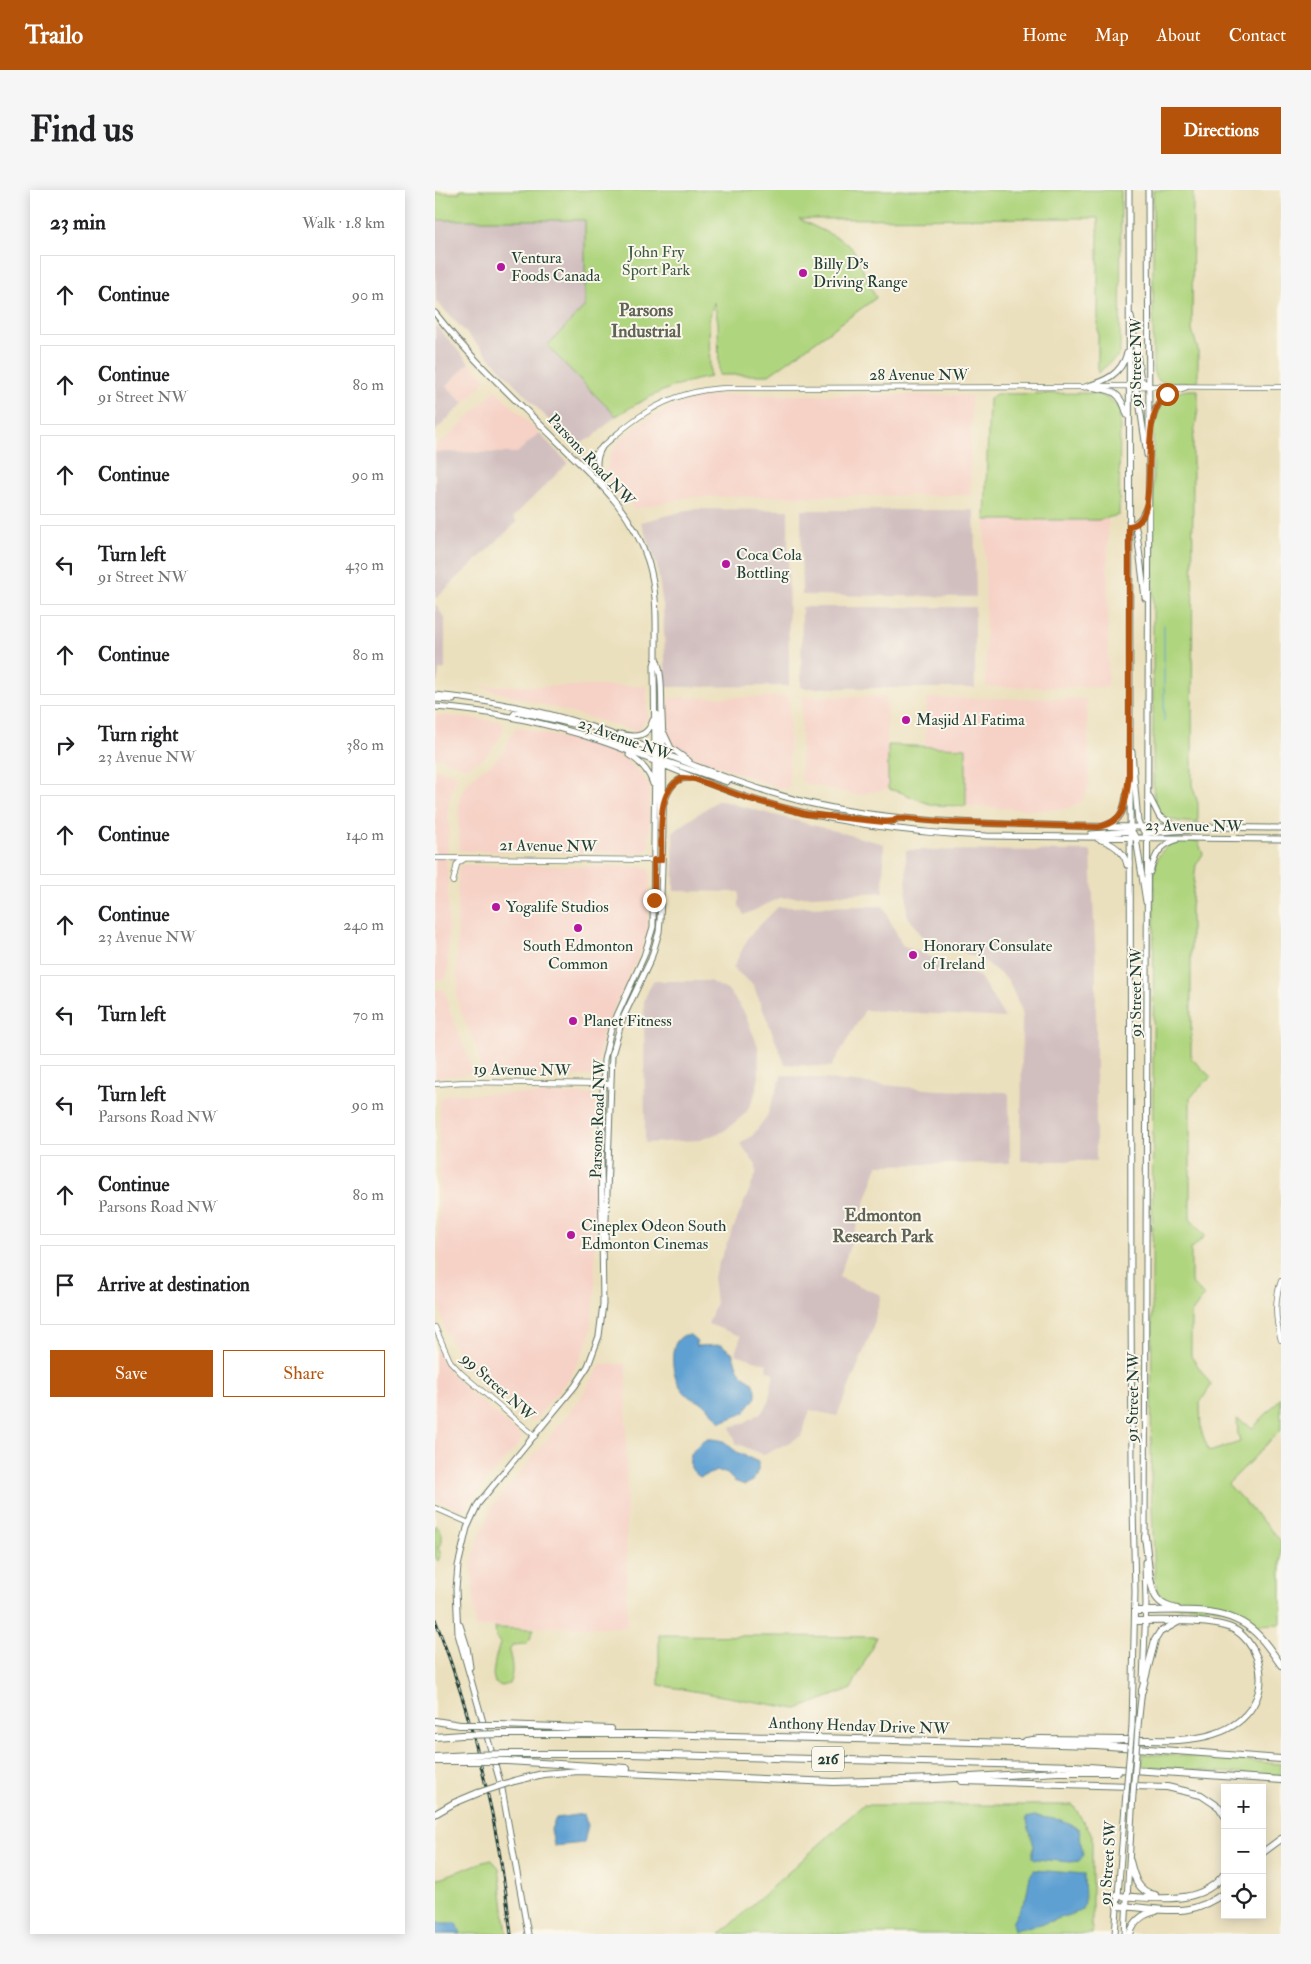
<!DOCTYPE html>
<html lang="en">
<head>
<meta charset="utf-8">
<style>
  body { margin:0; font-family:"IM FELL Double Pica",serif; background:#f6f6f6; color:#202124 }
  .controls { position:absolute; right:15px; bottom:15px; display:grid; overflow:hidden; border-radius:0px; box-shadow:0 2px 12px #0003 }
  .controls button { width:45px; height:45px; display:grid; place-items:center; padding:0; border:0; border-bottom:1px solid #e0e0e0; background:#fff; color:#202124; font:25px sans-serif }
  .stop { position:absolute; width:15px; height:15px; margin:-11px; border:4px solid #b45309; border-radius:50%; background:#fff }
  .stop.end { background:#b45309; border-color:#fff; box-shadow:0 1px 5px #0008 }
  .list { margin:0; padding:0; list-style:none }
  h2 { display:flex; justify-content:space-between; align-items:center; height:65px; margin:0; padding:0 20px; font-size:21px }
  h2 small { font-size:16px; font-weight:400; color:#757577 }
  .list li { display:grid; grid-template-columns:32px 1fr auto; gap:15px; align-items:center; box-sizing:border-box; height:80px; margin:0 10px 10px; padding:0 10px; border:1px solid #e0e0e0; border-radius:0px }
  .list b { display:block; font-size:19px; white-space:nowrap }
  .list p { margin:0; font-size:16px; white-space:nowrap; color:#757577 }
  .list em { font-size:16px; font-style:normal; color:#757577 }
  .actions { display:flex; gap:10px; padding:15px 20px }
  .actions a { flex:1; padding:11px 0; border:1px solid #b45309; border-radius:0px; text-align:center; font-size:18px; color:#b45309 }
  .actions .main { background:#b45309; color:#fff }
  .icon { flex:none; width:28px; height:28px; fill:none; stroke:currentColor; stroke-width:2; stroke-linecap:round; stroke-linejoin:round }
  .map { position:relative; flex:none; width:846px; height:1744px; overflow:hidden; border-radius:0px }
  header { display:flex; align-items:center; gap:30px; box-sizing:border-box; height:70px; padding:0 25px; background:#b45309; color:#fff }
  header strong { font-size:24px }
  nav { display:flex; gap:28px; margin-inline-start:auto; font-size:18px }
  .intro { display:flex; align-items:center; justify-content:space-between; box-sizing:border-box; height:120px; padding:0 30px }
  h1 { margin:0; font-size:35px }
  .button { padding:12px 22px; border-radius:0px; background:#b45309; color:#fff; font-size:18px; font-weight:700 }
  main { display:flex; gap:30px; padding:0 30px }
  aside { flex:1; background:#fff; border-radius:0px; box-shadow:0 2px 12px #0003 }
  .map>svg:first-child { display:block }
  .built { fill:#f6d1c6 }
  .industrial { fill:#d1bfbf }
  .green { fill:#b0d57f; stroke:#68895a }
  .water { fill:#5fa0d2; stroke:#3f6e83 }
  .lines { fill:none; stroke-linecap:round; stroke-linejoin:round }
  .stream { stroke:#5fa0d2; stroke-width:1 }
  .minor-casing { stroke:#667664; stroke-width:6 }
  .major-casing { stroke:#667664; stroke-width:7 }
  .highway-casing { stroke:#667664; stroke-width:8 }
  .minor { stroke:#fff; stroke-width:4.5 }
  .major { stroke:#fff; stroke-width:5 }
  .highway { stroke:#fff; stroke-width:6 }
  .rail-casing { stroke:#1f3d34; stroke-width:3 }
  .rail { stroke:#fbf7ec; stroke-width:1; stroke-dasharray:4; stroke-linecap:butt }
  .major-bridge-casing { stroke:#667664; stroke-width:7; stroke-linecap:butt }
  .highway-bridge-casing { stroke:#667664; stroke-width:8; stroke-linecap:butt }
  .major-bridge { stroke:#fff; stroke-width:5 }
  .highway-bridge { stroke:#fff; stroke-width:6 }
  .route { stroke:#b45309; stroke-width:6 }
  .poi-dot { fill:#b5179e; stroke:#fbf7ec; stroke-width:2 }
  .labels { text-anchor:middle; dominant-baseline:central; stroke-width:4; stroke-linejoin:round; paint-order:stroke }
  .shield { fill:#fbf7ec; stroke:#61756b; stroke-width:1 }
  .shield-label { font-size:15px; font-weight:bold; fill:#1f3d34 }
  .park-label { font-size:16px; fill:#3c5b43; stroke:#fbf7ec }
  .poi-label { font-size:16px; fill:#1f3d34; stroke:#fbf7ec; text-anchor:start }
  .street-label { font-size:16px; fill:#1f3d34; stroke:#fbf7ec }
  .neighbourhood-label { font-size:18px; font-weight:bold; fill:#606456; stroke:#fbf7ec }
</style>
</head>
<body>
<header>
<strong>Trailo</strong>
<nav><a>Home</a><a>Map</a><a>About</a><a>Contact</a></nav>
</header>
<div class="intro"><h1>Find us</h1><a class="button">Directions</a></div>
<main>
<aside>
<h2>23 min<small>Walk · 1.8 km</small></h2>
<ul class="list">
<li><svg class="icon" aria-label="ahead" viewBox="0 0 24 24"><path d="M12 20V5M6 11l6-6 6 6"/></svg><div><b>Continue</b></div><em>90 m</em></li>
<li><svg class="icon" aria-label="ahead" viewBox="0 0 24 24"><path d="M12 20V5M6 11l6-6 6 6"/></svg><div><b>Continue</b><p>91 Street NW</p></div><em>80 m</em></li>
<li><svg class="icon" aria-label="ahead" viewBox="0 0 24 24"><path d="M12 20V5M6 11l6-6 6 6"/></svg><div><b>Continue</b></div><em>90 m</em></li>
<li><svg class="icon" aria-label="left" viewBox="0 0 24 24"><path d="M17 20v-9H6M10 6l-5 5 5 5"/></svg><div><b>Turn left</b><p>91 Street NW</p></div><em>430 m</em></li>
<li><svg class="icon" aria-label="ahead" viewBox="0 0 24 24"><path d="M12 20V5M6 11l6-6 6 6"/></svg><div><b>Continue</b></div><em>80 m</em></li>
<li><svg class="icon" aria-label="right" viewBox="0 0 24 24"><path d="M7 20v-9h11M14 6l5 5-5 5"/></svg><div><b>Turn right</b><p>23 Avenue NW</p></div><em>380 m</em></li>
<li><svg class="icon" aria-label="ahead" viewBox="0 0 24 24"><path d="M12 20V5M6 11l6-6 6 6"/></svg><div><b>Continue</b></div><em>140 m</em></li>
<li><svg class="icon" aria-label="ahead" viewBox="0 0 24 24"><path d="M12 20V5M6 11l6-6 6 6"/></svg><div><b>Continue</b><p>23 Avenue NW</p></div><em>240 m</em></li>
<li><svg class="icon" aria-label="left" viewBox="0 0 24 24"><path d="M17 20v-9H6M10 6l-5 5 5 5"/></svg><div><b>Turn left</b></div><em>70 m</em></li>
<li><svg class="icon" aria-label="left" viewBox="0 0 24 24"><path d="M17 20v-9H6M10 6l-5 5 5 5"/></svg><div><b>Turn left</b><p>Parsons Road NW</p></div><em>90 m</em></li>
<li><svg class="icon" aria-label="ahead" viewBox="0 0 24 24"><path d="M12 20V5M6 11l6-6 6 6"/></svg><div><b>Continue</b><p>Parsons Road NW</p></div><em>80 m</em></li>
<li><svg class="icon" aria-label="arrive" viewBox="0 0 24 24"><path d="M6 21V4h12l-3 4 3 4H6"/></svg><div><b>Arrive at destination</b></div></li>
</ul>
<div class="actions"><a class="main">Save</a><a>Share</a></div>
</aside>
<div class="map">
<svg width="846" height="1744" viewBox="0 0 846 1744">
  <rect width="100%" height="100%" fill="#fbf7ec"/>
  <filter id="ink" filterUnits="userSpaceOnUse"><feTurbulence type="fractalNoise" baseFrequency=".02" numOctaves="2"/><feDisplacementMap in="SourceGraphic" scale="10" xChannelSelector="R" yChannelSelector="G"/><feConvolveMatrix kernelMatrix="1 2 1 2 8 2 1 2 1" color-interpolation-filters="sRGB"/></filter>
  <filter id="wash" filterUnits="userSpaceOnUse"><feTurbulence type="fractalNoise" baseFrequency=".0096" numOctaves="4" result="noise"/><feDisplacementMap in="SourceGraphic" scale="20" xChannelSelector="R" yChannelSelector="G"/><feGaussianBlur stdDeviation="1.12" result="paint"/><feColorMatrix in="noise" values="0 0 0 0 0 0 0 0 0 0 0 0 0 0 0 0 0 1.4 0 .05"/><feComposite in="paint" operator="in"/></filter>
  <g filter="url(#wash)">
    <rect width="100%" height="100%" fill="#ebe0bd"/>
    <path class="built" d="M34 173 52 190 29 213 11 196Z
      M61 200 104 243 82 263 0 262V255L12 248Z
      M289 205H536L535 305 255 307 199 319 170 284 176 264 185 250 207 232 234 218 264 207Z
      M673 329V497H551L550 330Z
      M42 496H211L212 528 202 541Z
      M354 507V598H344L251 564 237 552 233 544 234 508Z
      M367 507H451L453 599 422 605 372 594 366 589Z
      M492 508 652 509 654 596 646 612 630 619 603 620 531 616V558L490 556Z
      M0 525 63 531 68 535V543L55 561 49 567 33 577H29L11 570 0 568Z
      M81 537 156 554 190 568 206 584 215 597 214 657 208 663 26 661 24 657V612L27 602 32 593 40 585 59 572 68 562Z
      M0 579 20 584 22 588 16 600 13 617 14 636 11 676 13 681V779L12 785 8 790H0Z
      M27 675 207 677 213 679 215 684 212 741 207 758 168 841 161 886 49 885 46 881 42 859 24 817 22 804 24 791 22 788 23 678Z
      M0 800H9L11 804 15 823 35 872 36 881 32 884 0 887Z
      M13 904H158L161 909 160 1103 154 1149 136 1186 98 1232 56 1199 27 1171 10 1140 3 1108 5 910Z
      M0 1157 12 1179 34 1202 81 1241 87 1248 84 1254 67 1272 28 1320 0 1309Z
      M166 1174H191L192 1437H40L37 1372 44 1348 59 1315 145 1209Z"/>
    <path class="industrial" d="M0 30H150V116L112 156 181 226 157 248 143 253 131 248 1 111Z
      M0 134 34 173 11 196 29 213 0 241Z
      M104 243 133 273 78 327 82 332 0 409V262L82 263Z
      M258 319 353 320 354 496 231 497 228 415 222 376 206 332Z
      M366 320H539L541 407 367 405Z
      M0 413 10 429V479L4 480 3 491 0 493Z
      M367 417H540V498H366Z
      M283 610 449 654 448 702 345 708 309 725 304 716V702L239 701 238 642Z
      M471 660 656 661 661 776V971H586L587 821 573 790 549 771 487 746 472 725Z
      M448 716 467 755 545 787 570 828 430 820 396 877 350 874 318 795 298 778 314 746 343 717Z
      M218 791H274L294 801 309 822 323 856 324 887 319 907 311 923 289 941 265 950 210 953 209 810Z
      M347 885 502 900 571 902 574 904 575 973 443 975 404 1087 446 1105 437 1141 402 1226 375 1220 366 1246 329 1265 301 1253 295 1237 309 1233 327 1222 333 1213 339 1183 331 1180 332 1174 300 1164 306 1146 273 1134 281 1113 278 1087 321 984V975L305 954 318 945 332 926Z"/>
    <path class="green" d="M25 0H686L685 164 663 183V28L364 29 407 50 418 59 441 108 334 185H284L283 132 279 112 274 130 275 187C236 194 215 206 181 226L112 156 150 116V30H0V3H25Z
      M718 0H758L757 141 763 159V193L726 192 721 188 718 181Z
      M753 200H763V219L758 250 757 595 763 613V633C730 631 719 629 718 593V238C721 217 731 203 753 200Z
      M658 203 673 208 685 218 684 325 663 330H550L554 209 561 204Z
      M453 555 531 558V616L497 615 465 602 453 599Z
      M746 651H763L768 664 761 675 756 718V868L776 887 755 907V1029L770 1046 756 1059V1092L769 1106 756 1124V1166L776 1195 765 1213 766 1240 774 1262 805 1252 803 1245 802 1229 818 1238 846 1208V1240L793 1294 846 1351V1434L820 1435 812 1428 796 1420 774 1416H748L747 1418 734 1415 726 1409 722 1401 720 1390 716 1295 719 681C721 666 730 653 746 651Z
      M0 1335C10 1342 8 1349 3 1358L6 1364 3 1371 0 1367Z
      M60 1438 99 1439 95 1449 90 1454 78 1455 74 1461C77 1473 79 1483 74 1494L67 1496 60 1493 58 1485 60 1470 65 1453 61 1448Z
      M224 1445 442 1447 416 1499 362 1519 224 1495Z
      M707 1564 770 1567 846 1574V1587L707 1576Z
      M428 1615H638L657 1645V1744H285Z
      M57 1670 64 1678 72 1744H0V1690L48 1672Z"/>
    <path class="water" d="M250 1145H255L262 1151 261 1153 262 1156 286 1155 297 1162 303 1179 310 1187 318 1192 321 1200V1207L309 1223 286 1232C281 1226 276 1220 270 1215 266 1212 261 1210 256 1208 242 1199 236 1179 238 1163 239 1155 242 1148 250 1145Z
      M272 1249C295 1249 288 1254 304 1263 310 1266 317 1269 323 1272V1280L318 1291 310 1295 299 1291 290 1282 283 1281 265 1287C246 1275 256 1258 272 1249Z
      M148 1624 153 1635 149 1653 119 1656 116 1639 121 1628Z
      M599 1626 626 1630 644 1639 648 1666 644 1671 636 1672 601 1669 597 1667 599 1656 591 1628Z
      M599 1680 649 1684 650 1712 646 1721 610 1733 579 1740 577 1733 591 1708 595 1686Z
      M0 1733H22L26 1744H0Z"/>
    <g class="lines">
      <path class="stream" d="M729 435V532"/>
    </g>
  </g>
  <g filter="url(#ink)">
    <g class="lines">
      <g class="minor-casing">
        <path id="minor" d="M661 196 846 197
          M147 276C191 234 227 200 292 198L651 197
          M0 668 226 670
          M18 692 22 674 28 670
          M0 894 30 892 175 894
          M846 1091C839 1111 840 1130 846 1150
          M0 1137 15 1171 26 1183 100 1246
          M0 1318 34 1333"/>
      </g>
      <g class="major-casing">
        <path id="major" d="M694 0 696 1113 697 1275 700 1401 697 1536
          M0 123C36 169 79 208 120 249 157 286 197 319 213 371 223 402 221 436 221 468 228 485 226 507 227 525 230 593 228 662 225 730L224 742 216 769 187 830 177 865 170 1057
          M696 126 706 190 714 196
          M694 196 701 200 703 204 712 265
          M650 197C670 191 686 185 692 163
          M653 197C677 200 685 200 692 225
          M717 232C720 211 732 203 751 197
          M167 257C159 271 161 281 169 294
          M694 332 700 335 702 343 710 408
          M697 336 706 328 712 316
          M0 505C53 510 106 520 157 537 230 562 299 595 374 613 451 631 529 633 607 635 661 637 714 637 768 637 794 637 820 638 846 638
          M0 509 18 510
          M0 517C56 521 113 533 166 551 216 568 264 592 314 608 392 632 471 643 552 646L846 649
          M222 524 224 563
          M77 527 80 523 85 522 138 534
          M229 543 236 558 254 571
          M185 544C201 548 213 547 218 530
          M175 552 222 566
          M697 562 703 632 712 647
          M221 563 224 570 225 639
          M194 565C206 572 214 581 218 594
          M227 570 292 592
          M714 606 724 626 742 637
          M229 613C233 601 239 587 254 588
          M397 626C411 628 451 637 462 629
          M671 635C685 632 689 620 691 606
          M694 636 701 648 711 712
          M711 643 753 640
          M656 644 697 641
          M663 649C677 653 689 660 692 675
          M715 682C720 666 723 656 741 650
          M710 1351 714 250 713 0
          M25 1435 32 1457 35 1477
          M708 1491 711 1414 710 1372
          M703 1536 707 1499
          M93 1744 67 1599 23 1444 21 1399 23 1376 32 1338 43 1314 140 1196 153 1176 164 1146 168 1114 166 967 169 870 176 839 209 766 218 737 220 566 219 475 221 468
          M680 1744 691 1603
          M690 1744 698 1604"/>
      </g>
      <g class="highway-casing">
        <path id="highway" d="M710 1347C713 1364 713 1393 721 1407 726 1415 734 1417 742 1419
          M700 1421C739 1422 789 1413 820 1442 830 1451 838 1464 846 1475
          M707 1501 720 1450 725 1442 743 1432
          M0 1531 25 1535
          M64 1535 176 1539
          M67 1544H219L661 1555 846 1569
          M0 1547 27 1545
          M591 1551 605 1549C637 1549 669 1550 700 1550 726 1550 754 1552 779 1544 814 1533 834 1503 822 1468 818 1457 809 1444 798 1439 777 1429 724 1431 700 1431
          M72 1564H195L638 1576 846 1590
          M0 1567 34 1565
          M0 1571H35
          M72 1571 192 1578
          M79 1591 108 1584 144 1581 399 1592 501 1589 622 1582H683
          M527 1591 732 1597 766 1605 784 1617 790 1626
          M0 1624 19 1613 43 1603
          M827 1663 846 1649
          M695 1671C699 1687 702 1701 720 1705
          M682 1706C719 1707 765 1718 790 1683
          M682 1716C723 1717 754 1731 790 1702
          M695 1744C699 1731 707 1724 721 1721"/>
      </g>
      <use href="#minor" class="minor"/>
      <use href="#major" class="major"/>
      <use href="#highway" class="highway"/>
      <g class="rail-casing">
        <path id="rail" d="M0 1429C39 1530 64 1636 76 1744"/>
      </g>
      <use href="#rail" class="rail"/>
      <g class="major-bridge-casing">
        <path id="major-bridge" d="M691 1603 697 1536
          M698 1604 703 1536"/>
      </g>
      <g class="highway-bridge-casing">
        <path id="highway-bridge" d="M25 1535H64
          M27 1545 67 1544
          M34 1565 72 1564
          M35 1571H72
          M43 1603 79 1591"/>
      </g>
      <use href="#major-bridge" class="major-bridge"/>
      <use href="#highway-bridge" class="highway-bridge"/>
    </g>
  </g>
  <g class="lines" filter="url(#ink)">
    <path class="route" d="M219 710V670H226C228 644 219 601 248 588L260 589 312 608 371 624 449 632 459 631 462 628 509 632 664 637C693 630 690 611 694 586V336C731 333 698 230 732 204"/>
  </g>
  <g class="poi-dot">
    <circle cx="66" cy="77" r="5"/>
    <circle cx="368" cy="83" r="5"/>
    <circle cx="291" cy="374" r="5"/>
    <circle cx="471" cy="530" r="5"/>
    <circle cx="61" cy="717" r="5"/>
    <circle cx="143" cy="738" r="5"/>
    <circle cx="478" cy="765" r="5"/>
    <circle cx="138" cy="831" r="5"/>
    <circle cx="136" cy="1045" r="5"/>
  </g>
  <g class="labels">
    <rect class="shield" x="377" y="1556.5" width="32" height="25" rx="4"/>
    <g class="shield-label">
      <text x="393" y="1569">216</text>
    </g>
    <g class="park-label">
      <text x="221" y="62">John Fry<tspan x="221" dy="18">Sport Park</tspan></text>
    </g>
    <g class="poi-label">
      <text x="76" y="68">Ventura<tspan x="76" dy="18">Foods Canada</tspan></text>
      <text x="378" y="74">Billy D's<tspan x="378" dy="18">Driving Range</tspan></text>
      <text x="301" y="365">Coca Cola<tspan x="301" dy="18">Bottling</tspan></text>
      <text x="481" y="530">Masjid Al Fatima</text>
      <text x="71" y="717">Yogalife Studios</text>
      <text x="143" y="756" text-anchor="middle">South Edmonton<tspan x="143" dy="18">Common</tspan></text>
      <text x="488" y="756">Honorary Consulate<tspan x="488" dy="18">of Ireland</tspan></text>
      <text x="148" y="831">Planet Fitness</text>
      <text x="146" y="1036">Cineplex Odeon South<tspan x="146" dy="18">Edmonton Cinemas</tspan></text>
    </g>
    <g class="street-label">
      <text transform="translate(701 172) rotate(-90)">91 Street NW</text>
      <text x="484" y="185">28 Avenue NW</text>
      <text transform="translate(156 270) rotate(47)">Parsons Road NW</text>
      <text transform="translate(190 549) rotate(20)">23 Avenue NW</text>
      <text transform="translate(759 636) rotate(1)">23 Avenue NW</text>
      <text transform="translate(113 656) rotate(1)">21 Avenue NW</text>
      <text transform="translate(701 802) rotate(-90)">91 Street NW</text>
      <text transform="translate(87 880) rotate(1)">19 Avenue NW</text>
      <text transform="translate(163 929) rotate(-88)">Parsons Road NW</text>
      <text transform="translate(63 1197) rotate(42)">99 Street NW</text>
      <text transform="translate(698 1207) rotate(-89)">91 Street NW</text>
      <text transform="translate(424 1536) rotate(2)">Anthony Henday Drive NW</text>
      <text transform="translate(673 1673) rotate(-86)">91 Street SW</text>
    </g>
    <g class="neighbourhood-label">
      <text x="211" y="120">Parsons<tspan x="211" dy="21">Industrial</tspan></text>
      <text x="448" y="1025">Edmonton<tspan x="448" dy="21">Research Park</tspan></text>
    </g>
  </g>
</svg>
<div class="controls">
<button>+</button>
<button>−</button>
<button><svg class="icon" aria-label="locate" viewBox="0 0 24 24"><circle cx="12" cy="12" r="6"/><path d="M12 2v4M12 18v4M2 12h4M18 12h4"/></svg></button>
</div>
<div class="stop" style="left:732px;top:204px"></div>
<div class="stop end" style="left:219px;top:710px"></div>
</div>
</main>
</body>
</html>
